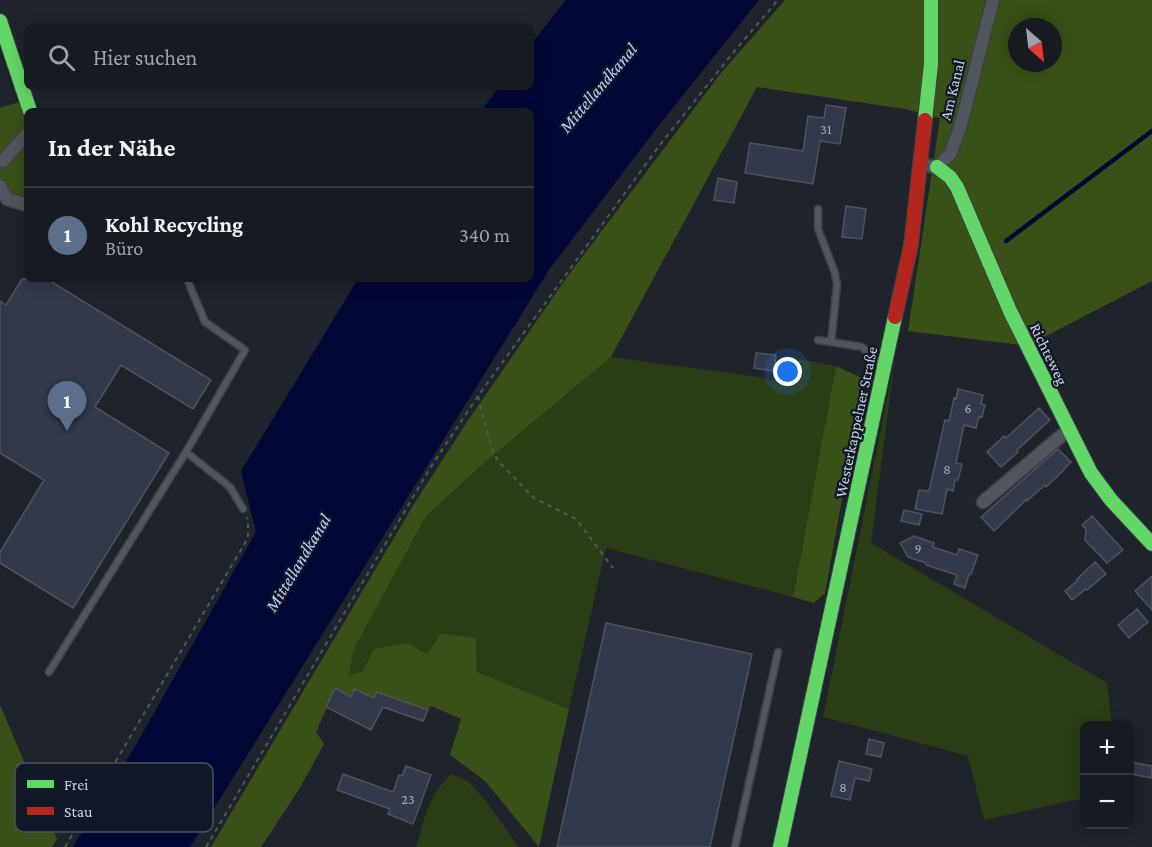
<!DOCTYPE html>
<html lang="de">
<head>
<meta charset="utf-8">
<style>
  body { margin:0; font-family:"Crimson Pro",serif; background:#202329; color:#f1f3f6 }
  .controls { position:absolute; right:18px; bottom:18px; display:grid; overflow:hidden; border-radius:9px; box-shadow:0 3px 15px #0003 }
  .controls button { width:54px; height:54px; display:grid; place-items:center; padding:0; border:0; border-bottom:2px solid #36383e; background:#171a20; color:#f1f3f6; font:30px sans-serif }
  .compass { position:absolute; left:1008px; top:18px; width:54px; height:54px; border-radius:50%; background:#171a20; box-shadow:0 3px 15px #0003; rotate:152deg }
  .you { position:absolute; left:788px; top:372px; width:21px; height:21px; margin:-15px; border:4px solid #fff; border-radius:50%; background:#1a73e8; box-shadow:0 0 0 9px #1a73e833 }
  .badge { display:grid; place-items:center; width:39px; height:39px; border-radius:50%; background:#8f959f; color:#fff; font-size:20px; font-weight:700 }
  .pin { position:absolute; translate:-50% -50px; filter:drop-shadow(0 2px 3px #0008) }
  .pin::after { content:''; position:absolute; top:32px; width:21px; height:18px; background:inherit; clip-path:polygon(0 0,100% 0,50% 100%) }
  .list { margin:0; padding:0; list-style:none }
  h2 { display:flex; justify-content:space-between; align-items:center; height:78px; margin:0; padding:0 24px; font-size:26px }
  h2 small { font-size:20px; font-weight:400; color:#9ea1a5 }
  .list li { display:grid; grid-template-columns:39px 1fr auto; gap:18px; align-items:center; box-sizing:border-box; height:96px; padding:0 24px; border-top:2px solid #36383e }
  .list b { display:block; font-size:22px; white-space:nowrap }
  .list p { margin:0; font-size:20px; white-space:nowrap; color:#9ea1a5 }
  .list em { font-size:20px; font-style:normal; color:#9ea1a5 }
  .icon { flex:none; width:33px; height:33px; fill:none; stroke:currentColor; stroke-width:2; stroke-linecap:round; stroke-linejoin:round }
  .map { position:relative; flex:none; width:1152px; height:847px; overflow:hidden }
  .search { position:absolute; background:#171a20; box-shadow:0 3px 15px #0003; left:24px; top:24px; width:510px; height:66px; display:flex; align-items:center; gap:15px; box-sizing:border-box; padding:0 21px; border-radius:9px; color:#9ea1a5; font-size:22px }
  .panel { position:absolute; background:#171a20; box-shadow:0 3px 15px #0003; left:24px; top:108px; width:510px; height:174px; border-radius:9px }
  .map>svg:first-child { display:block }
  .green { fill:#2b3d14 }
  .forest { fill:#395116; fill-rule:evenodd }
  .water { fill:#030736 }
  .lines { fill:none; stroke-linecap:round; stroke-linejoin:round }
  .stream { stroke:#030736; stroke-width:4.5 }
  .building { fill:#31394a; stroke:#50535b; stroke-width:1.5 }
  .lane-casing { stroke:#3c4047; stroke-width:9 }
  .street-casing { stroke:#3c4047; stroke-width:15 }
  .fast-casing { stroke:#3c4047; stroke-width:16 }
  .jam-casing { stroke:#3c4047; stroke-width:16 }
  .path { stroke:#52565d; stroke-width:2; stroke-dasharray:4.5 4.5; stroke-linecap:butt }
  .lane { stroke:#51565d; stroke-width:6 }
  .street { stroke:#51565d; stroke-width:12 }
  .fast { stroke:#63d668; stroke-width:14 }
  .jam { stroke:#b3261e; stroke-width:14 }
  .labels { text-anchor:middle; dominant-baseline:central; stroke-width:4.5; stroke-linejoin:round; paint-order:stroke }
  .number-label { font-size:14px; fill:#a5acb8 }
  .street-label { font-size:16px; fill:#ccd2dd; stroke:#101827 }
  .water-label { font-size:18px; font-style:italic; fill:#bdd2fb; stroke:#101827 }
  .key { fill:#101827; stroke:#48505e; stroke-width:1.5 }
  .key-label { font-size:16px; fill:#ccd2dd }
</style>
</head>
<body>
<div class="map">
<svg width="1152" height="847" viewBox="0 0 1152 847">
  <rect width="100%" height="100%" fill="#1f232b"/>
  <path class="green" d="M611 357 752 376 794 384 798 359 836 366 793 597 606 548 569 709 477 672 476 638 441 633 427 654 348 675 353 651 426 516 490 458Z
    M895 359 871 543 1107 683 1112 725 1084 726V798L984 820 968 756 823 717Z
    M452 774 468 781 485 800 519 847H416C425 819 428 794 452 774Z"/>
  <path class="forest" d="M785 0H1152V281L1027 346 908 331 940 118 905 109 757 87 611 357 490 458 426 516 353 651 349 675 363 671 374 649 406 643 427 654 441 633 476 638 477 672 569 709 539 847 485 781 450 755 461 719 431 706 428 710 374 698 354 689 351 697 336 688 316 732 324 744 298 791 261 847H211L414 504 467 422 567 277 721 73ZM1017 27H1053V63H1017Z
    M26 100 27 111V205L7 199 0 201V108Z
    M836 366 864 379 825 593 814 603 793 597Z
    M0 705 57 839 52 847H0Z"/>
  <path class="water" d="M566 0H759L656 129 549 270 190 847H73L136 745 256 532 241 471 358 279H531V111H481L499 87H531V44Z"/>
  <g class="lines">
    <path class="stream" d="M1006 241 1152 131"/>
  </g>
  <path class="building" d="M826 105 846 108 840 144 820 141 813 184 745 173 750 143 803 151 808 116 824 118Z
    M718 178 737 182 734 203 714 200Z
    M846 206 866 209 862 239 842 237Z
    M22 279H47L211 380 193 409 121 365 95 407 169 453 73 608 0 563V552L44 480 0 453V301L6 305Z
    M756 353 776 355 774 371 754 368Z
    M958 389 983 395 981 404 985 405 982 417 979 416 976 428 964 425 956 463 962 464 958 480H955L953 491 947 489 942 514 915 509 919 490 929 491 945 420 949 421 954 398 956 399Z
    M1039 408 1050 420 1017 450 1018 452 1001 467 987 452 1004 436 1006 438Z
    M1058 449 1071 462 1064 469V470L1046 487 1045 485 1028 500 1027 499 994 531 981 517Z
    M904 510 922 514 919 525 901 521Z
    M1092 516 1123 550 1107 563 1085 540 1086 529 1082 525Z
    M914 536 934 543 933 547 957 555 959 549 978 555 971 574H969L965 588 954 584 957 575 926 565V563L908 557 900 543Z
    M1095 562 1106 574 1087 590 1086 589 1072 600 1065 591 1078 580 1077 579Z
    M1152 576V610L1135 591Z
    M1137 609 1148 622 1129 638 1118 625Z
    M606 623 752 654 710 847H557Z
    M335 688 351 697 354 689 374 698 377 692 428 710 423 721 383 707 371 730 326 707Z
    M869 739 884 743 881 757 866 754Z
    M839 761 872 769 869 781 855 778 850 800 831 796Z
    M1131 762 1152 766V778L1130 774Z
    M406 766 431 775 413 824 388 814 390 809 337 790 343 774 393 792 399 775 402 776Z"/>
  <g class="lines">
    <g class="lane-casing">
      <path id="lane" d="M818 209V229L835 273 837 285 831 342
        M818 340 862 347 882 367
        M186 452 230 487 243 509
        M49 672 186 452 245 350 205 322 187 279
        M735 847 778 652"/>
    </g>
    <g class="street-casing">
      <path id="street" d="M3 161 27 134
        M930 166 937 167 950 154 960 128 993 0
        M0 186 7 199 27 205
        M983 502 1068 430"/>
    </g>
    <g class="fast-casing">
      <path id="fast" d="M0 21 30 111
        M925 120 931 64V0
        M937 167 950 177 957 187 1010 311 1091 473 1111 500 1152 544
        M780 847 895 317"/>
    </g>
    <g class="jam-casing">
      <path id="jam" d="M895 317 911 245 925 120"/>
    </g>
    <path class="path" d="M478 396 492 449 498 461 534 498 576 519 613 568
      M65 847 248 538V520L247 517
      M206 847 432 465 478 396 659 146 732 54 778 0"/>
    <use href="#lane" class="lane"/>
    <use href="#street" class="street"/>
    <use href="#fast" class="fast"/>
    <use href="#jam" class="jam"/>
  </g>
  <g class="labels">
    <g class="number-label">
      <text x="826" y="129">31</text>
      <text x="968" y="408">6</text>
      <text x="947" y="469">8</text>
      <text x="918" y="548">9</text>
      <text x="843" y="787">8</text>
      <text x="408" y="799">23</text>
    </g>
    <g class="street-label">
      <text transform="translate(952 90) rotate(-76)">Am Kanal</text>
      <text transform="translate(1049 354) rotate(64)">Richteweg</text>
      <text transform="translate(856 422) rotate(-78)">Westerkappelner Straße</text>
    </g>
    <g class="water-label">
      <text transform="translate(598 88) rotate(-50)">Mittellandkanal</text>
      <text transform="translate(298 563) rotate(-59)">Mittellandkanal</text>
    </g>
  </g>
  <rect x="15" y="763" width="198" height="69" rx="9" class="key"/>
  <rect x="27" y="780" width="27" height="8" fill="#63d668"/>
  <rect x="27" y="807" width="27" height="8" fill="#b3261e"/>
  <g class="key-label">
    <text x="64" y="790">Frei</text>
    <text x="64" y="817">Stau</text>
  </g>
</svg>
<div class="controls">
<button>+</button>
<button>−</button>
</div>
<svg class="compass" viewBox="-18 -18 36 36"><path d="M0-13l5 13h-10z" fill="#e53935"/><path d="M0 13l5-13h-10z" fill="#9ea1a5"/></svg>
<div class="you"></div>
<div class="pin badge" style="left:67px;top:431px;background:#5c6f8a">1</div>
<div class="search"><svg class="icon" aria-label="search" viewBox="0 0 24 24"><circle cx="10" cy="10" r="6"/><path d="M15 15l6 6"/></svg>Hier suchen</div>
<section class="panel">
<h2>In der Nähe<small></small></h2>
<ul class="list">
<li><span class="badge" style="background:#5c6f8a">1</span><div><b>Kohl Recycling</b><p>Büro</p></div><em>340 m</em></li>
</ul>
</section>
</div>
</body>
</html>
